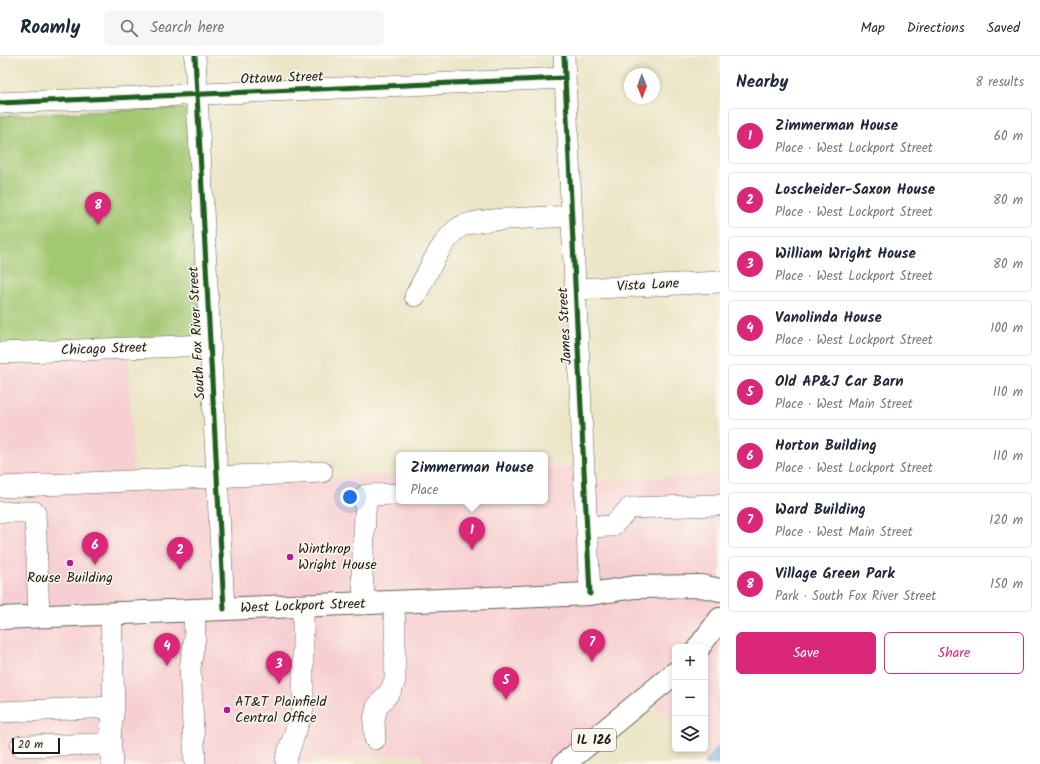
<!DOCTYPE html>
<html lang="en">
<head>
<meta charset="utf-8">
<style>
  body { margin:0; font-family:Kalam,sans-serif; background:#f6f6f7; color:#1f2937 }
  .controls { position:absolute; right:12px; bottom:12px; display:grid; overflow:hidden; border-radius:6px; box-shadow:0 2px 6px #0003 }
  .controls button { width:36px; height:36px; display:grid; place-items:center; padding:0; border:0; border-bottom:1px solid #e0e1e3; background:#fff; color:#1f2937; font:20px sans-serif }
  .compass { position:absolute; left:624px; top:12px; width:36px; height:36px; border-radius:50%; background:#fff; box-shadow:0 2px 6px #0003; rotate:179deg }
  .scale { position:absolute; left:12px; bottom:10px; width:48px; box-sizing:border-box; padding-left:4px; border:2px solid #1c1c1c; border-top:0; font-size:11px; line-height:14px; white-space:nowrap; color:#1c1c1c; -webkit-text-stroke:3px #fbf7ec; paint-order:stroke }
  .you { position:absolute; left:350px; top:441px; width:14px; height:14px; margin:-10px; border:3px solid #fff; border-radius:50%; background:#1a73e8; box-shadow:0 0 0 6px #1a73e833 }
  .badge { display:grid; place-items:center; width:26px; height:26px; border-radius:50%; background:#db2777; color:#fff; font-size:13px; font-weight:700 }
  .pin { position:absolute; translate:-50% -33px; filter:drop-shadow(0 1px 2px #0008) }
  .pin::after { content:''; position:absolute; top:21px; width:14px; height:12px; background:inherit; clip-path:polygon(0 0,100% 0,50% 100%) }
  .popup { position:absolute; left:396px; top:396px; width:152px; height:52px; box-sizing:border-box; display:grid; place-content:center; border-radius:6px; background:#fff; filter:drop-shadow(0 1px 3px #0005); font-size:13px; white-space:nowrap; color:#747a83 }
  .popup b { font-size:15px; color:#1f2937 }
  .popup::after { content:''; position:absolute; left:50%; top:100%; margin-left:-8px; border:8px solid transparent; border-top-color:#fff }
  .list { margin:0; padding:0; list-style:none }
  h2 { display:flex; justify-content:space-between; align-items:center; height:52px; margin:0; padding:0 16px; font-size:17px }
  h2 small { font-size:13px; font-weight:400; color:#747a83 }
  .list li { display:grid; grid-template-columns:26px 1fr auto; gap:12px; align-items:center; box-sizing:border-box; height:56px; margin:0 8px 8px; padding:0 8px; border:1px solid #e0e1e3; border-radius:6px }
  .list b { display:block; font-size:15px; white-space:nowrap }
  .list p { margin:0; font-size:13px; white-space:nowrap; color:#747a83 }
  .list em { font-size:13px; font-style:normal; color:#747a83 }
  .actions { display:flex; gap:8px; padding:12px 16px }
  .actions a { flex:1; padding:9px 0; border:1px solid #db2777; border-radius:6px; text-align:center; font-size:14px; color:#db2777 }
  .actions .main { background:#db2777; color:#fff }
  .icon { flex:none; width:22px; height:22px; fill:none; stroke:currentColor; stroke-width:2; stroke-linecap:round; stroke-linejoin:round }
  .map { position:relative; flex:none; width:720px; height:708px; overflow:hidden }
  header { display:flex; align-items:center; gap:24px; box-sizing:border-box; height:56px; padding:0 20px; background:#fff; border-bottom:1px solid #e0e1e3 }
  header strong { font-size:19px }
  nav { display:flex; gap:22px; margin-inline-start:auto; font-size:14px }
  .search { width:280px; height:36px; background:#f6f6f7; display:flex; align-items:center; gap:10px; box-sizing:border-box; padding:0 14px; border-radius:6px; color:#747a83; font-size:15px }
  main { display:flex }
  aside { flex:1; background:#fff }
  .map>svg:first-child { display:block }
  .built { fill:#f7cfd2 }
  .park { fill:#a2c872; stroke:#5f7247 }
  .water { fill:url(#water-waves); stroke:#496682 }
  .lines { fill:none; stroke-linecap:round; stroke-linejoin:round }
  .minor-casing { stroke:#646258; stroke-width:22 }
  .major-casing { stroke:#646258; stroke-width:24 }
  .minor { stroke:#fff; stroke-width:21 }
  .major { stroke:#fff; stroke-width:22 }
  .cycleway-casing { stroke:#fbf7ec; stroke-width:8 }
  .cycleway { stroke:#1b5e20; stroke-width:5 }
  .poi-dot { fill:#b5179e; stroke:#fbf7ec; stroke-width:1.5 }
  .labels { text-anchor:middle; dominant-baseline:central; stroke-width:3; stroke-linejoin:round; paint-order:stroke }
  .shield { fill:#fbf7ec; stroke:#5f5e5a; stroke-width:1 }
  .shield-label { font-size:13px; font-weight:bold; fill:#1c1c1c }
  .street-label { font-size:14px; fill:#1c1c1c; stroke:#fbf7ec }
  .poi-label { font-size:14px; fill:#1c1c1c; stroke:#fbf7ec; text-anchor:start }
</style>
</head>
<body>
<header>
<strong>Roamly</strong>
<div class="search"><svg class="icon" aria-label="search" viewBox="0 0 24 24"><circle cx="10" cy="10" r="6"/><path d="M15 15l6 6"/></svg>Search here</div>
<nav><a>Map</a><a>Directions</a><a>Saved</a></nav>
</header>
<main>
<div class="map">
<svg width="720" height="708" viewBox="0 0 720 708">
  <defs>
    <pattern id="water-waves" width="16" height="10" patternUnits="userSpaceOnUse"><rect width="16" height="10" fill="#76b1e7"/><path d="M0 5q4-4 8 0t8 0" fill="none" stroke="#608fba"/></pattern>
  </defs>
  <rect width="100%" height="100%" fill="#fbf7ec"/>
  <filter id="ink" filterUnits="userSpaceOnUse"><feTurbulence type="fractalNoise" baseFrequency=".025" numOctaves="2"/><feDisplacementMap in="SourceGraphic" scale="8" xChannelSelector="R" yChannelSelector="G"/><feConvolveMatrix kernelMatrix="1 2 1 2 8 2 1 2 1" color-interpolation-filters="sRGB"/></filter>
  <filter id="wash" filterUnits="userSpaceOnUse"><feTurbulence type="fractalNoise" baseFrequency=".012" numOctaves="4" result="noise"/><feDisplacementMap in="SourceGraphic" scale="16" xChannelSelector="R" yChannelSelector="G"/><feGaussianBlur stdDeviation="0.9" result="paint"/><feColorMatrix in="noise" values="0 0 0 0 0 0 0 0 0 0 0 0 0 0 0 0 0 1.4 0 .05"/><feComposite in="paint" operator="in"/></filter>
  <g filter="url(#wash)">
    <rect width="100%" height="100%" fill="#ebe5c6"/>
    <path class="built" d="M128 297 134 431 399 419V445H545V413L576 411 577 427 720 419V527L0 558V302Z
      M645 540 720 544V689L705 706 694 693H705V591H675V672L648 641 563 708H424L421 698 312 703V708H0V567Z"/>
    <path class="park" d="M178 52 184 53 189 57 201 270 199 280 0 291V60Z"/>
    <path class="water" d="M720 689V708H704L705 706Z"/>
  </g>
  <g filter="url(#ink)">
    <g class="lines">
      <g class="minor-casing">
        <path id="minor" d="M195 0 224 553
          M564 0 590 538
          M0 47 565 22
          M576 233 720 226
          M415 240C426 221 441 183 460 171 477 161 548 162 572 160
          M0 297 209 289
          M0 431 322 416
          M0 456H35L39 560
          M588 471 612 470 630 452 718 449
          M365 548 362 519 366 439 399 438
          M194 555 195 581 190 612 195 708
          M0 656 114 651 111 558
          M375 683 374 663 377 651 391 634 395 624V567L393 546
          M21 690 111 688
          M112 708 110 680 114 651
          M286 708V703L303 653V550"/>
      </g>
      <g class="major-casing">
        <path id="major" d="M0 562 590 538 635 531 701 530 720 534
          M699 591 720 563
          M564 708 675 617"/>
      </g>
      <use href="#minor" class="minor"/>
      <use href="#major" class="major"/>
      <g class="cycleway-casing">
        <path id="cycleway" d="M195 0 224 553
          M564 0 590 538
          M0 47 565 22"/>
      </g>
      <use href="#cycleway" class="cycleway"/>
    </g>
  </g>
  <g class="poi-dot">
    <circle cx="290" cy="501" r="4"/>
    <circle cx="70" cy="507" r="4"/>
    <circle cx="227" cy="654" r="4"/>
  </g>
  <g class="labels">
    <rect class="shield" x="572" y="673" width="44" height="22" rx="3"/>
    <g class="shield-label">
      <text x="594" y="684">IL 126</text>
    </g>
    <g class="street-label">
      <text transform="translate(282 22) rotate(-2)">Ottawa Street</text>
      <text transform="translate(648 229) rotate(-3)">Vista Lane</text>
      <text transform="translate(565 270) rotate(-93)">James Street</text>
      <text transform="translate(197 277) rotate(-93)">South Fox River Street</text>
      <text transform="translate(104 293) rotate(-2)">Chicago Street</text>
      <text transform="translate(303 550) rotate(-2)">West Lockport Street</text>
    </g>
    <g class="poi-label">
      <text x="298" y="493">Winthrop<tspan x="298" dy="16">Wright House</tspan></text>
      <text x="70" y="522" text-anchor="middle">Rouse Building</text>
      <text x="235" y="646">AT&amp;T Plainfield<tspan x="235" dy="16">Central Office</tspan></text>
    </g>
  </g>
</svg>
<div class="controls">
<button>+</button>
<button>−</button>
<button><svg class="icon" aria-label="layers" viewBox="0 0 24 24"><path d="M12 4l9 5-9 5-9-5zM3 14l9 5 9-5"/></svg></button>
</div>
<svg class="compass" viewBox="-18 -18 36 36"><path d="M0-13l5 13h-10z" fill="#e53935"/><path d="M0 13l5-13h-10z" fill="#747a83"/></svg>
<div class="scale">20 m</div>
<div class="you"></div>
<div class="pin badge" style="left:472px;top:494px">1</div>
<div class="popup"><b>Zimmerman House</b>Place</div>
<div class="pin badge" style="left:180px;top:514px">2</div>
<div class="pin badge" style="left:279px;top:628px">3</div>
<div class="pin badge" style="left:167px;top:610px">4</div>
<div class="pin badge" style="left:506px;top:644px">5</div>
<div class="pin badge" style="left:95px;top:509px">6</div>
<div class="pin badge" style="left:592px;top:606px">7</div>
<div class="pin badge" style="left:98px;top:169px">8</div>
</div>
<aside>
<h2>Nearby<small>8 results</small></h2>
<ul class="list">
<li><span class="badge">1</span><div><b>Zimmerman House</b><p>Place · West Lockport Street</p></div><em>60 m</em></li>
<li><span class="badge">2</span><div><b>Loscheider-Saxon House</b><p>Place · West Lockport Street</p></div><em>80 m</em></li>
<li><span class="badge">3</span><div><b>William Wright House</b><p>Place · West Lockport Street</p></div><em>80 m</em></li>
<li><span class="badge">4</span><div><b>Vanolinda House</b><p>Place · West Lockport Street</p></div><em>100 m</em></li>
<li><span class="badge">5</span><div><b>Old AP&amp;J Car Barn</b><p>Place · West Main Street</p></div><em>110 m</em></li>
<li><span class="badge">6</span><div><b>Horton Building</b><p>Place · West Lockport Street</p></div><em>110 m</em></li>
<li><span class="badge">7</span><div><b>Ward Building</b><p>Place · West Main Street</p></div><em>120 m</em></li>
<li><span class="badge">8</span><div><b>Village Green Park</b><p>Park · South Fox River Street</p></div><em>150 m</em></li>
</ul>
<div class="actions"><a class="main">Save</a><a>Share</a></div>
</aside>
</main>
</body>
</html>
